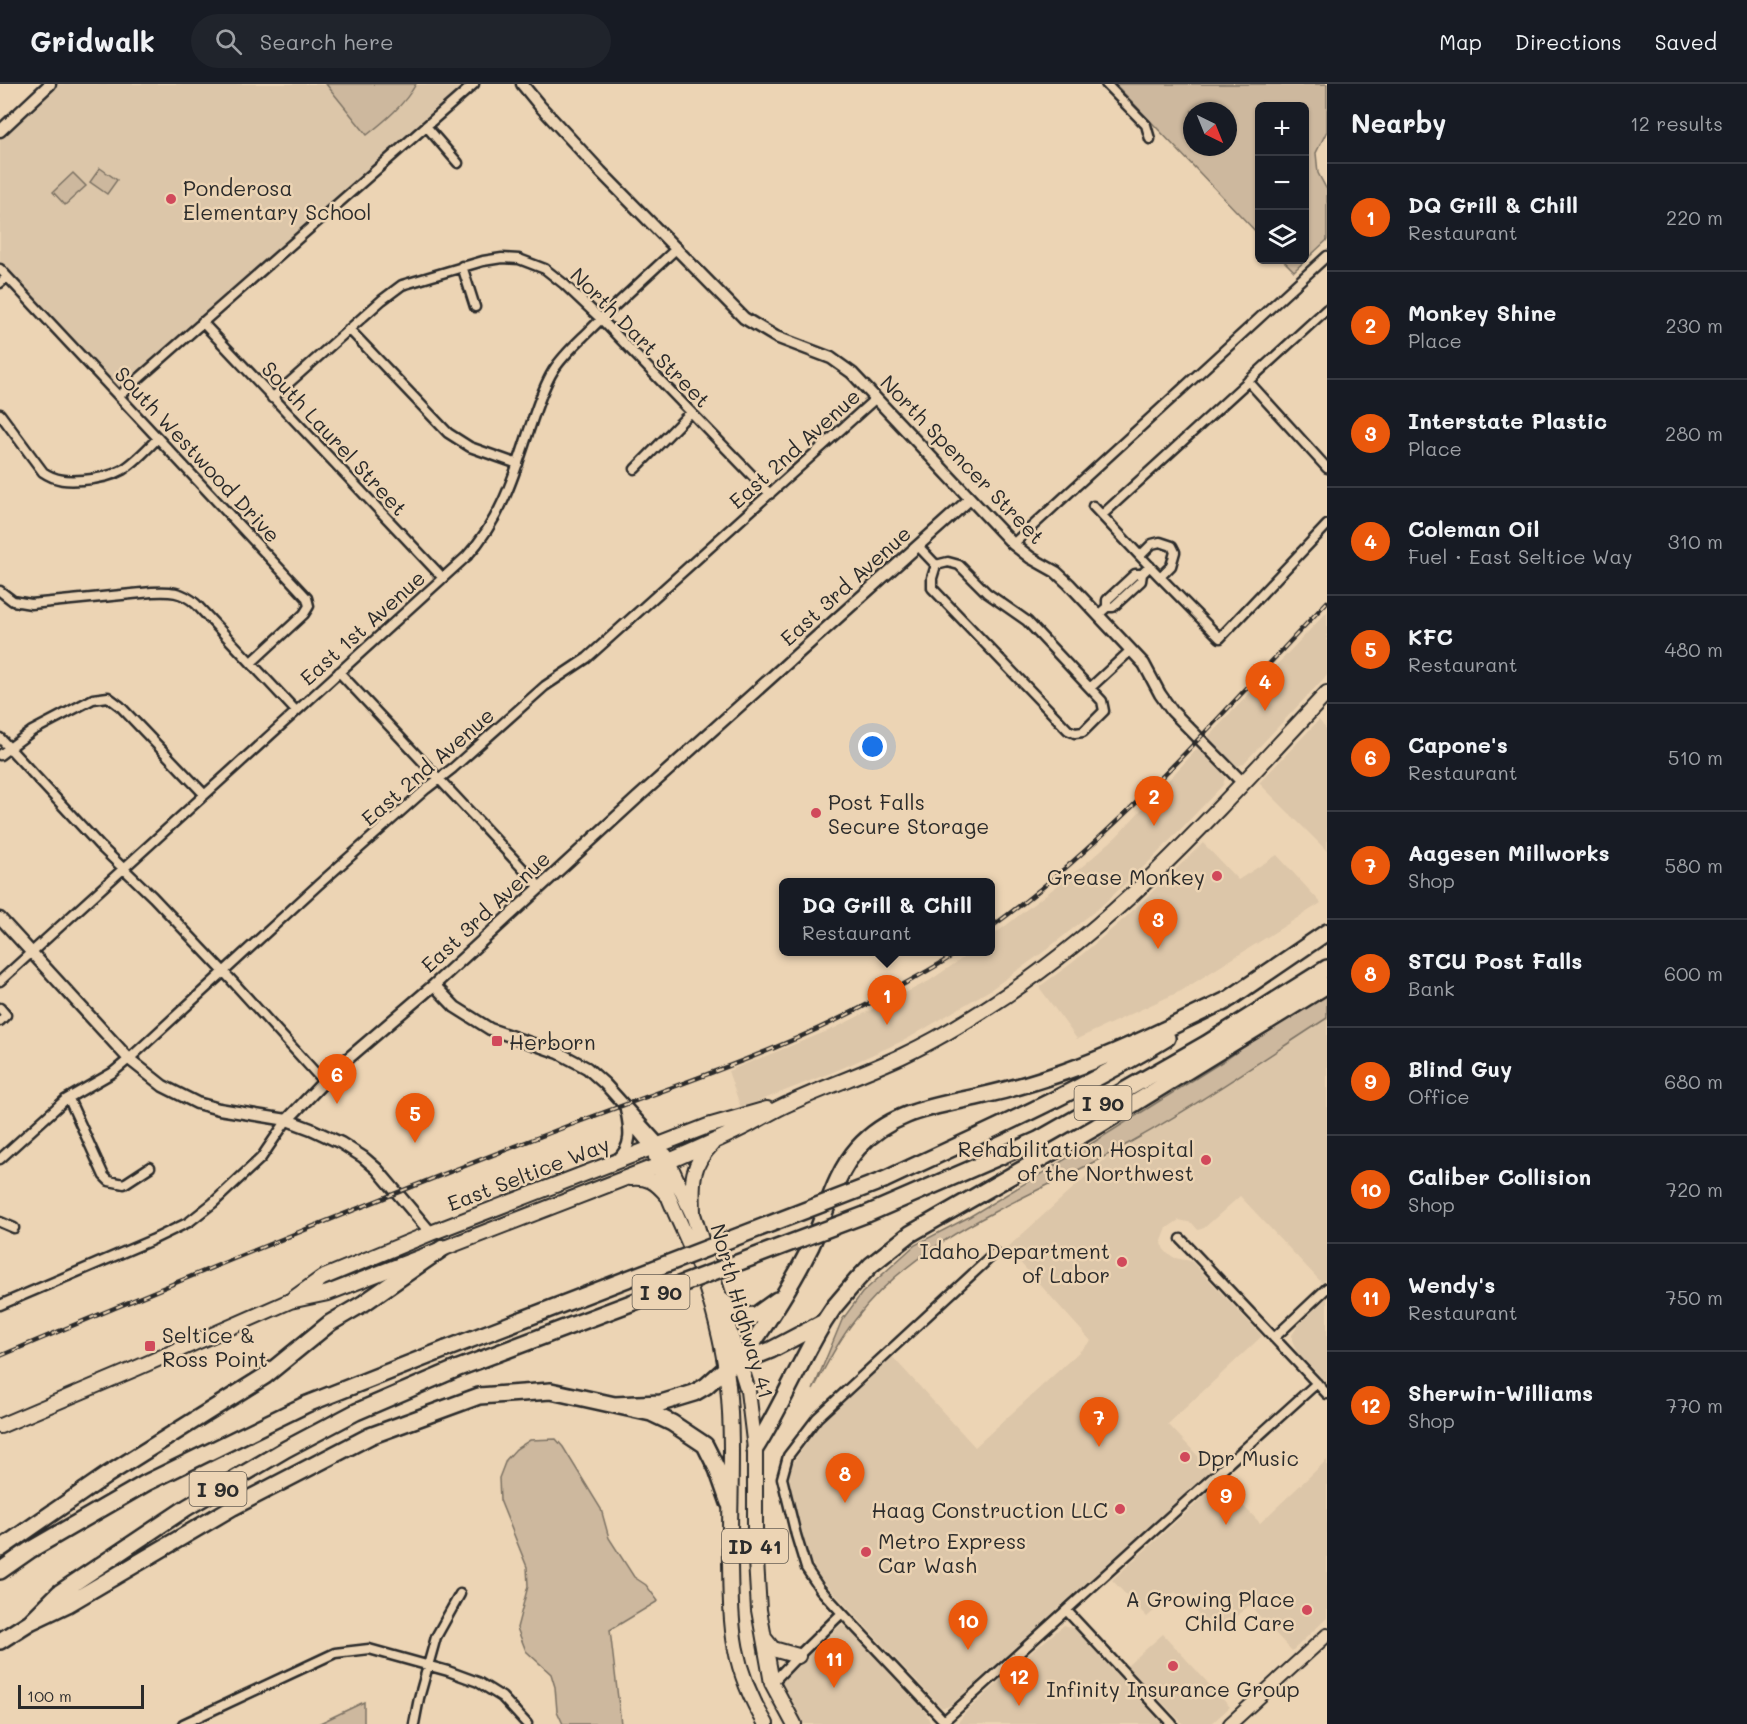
<!DOCTYPE html>
<html lang="en">
<head>
<meta charset="utf-8">
<style>
  body { margin:0; font-family:Mali,sans-serif; background:#20242c; color:#f1f3f6 }
  .controls { position:absolute; right:18px; top:18px; display:grid; overflow:hidden; border-radius:9px; box-shadow:0 2px 4px #0004 }
  .controls button { width:54px; height:54px; display:grid; place-items:center; padding:0; border:0; border-bottom:2px solid #363941; background:#171b24; color:#f1f3f6; font:30px sans-serif }
  .compass { position:absolute; left:1183px; top:18px; width:54px; height:54px; border-radius:50%; background:#171b24; box-shadow:0 2px 4px #0004; rotate:137deg }
  .scale { position:absolute; left:18px; bottom:15px; width:126px; box-sizing:border-box; padding-left:6px; border:3px solid #2b2b2b; border-top:0; font-size:16px; line-height:21px; white-space:nowrap; color:#2b2b2b; -webkit-text-stroke:4px #ecd4b4; paint-order:stroke }
  .you { position:absolute; left:873px; top:663px; width:21px; height:21px; margin:-15px; border:4px solid #fff; border-radius:50%; background:#1a73e8; box-shadow:0 0 0 9px #1a73e833 }
  .badge { display:grid; place-items:center; width:39px; height:39px; border-radius:50%; background:#ea580c; color:#fff; font-size:20px; font-weight:700 }
  .pin { position:absolute; translate:-50% -50px; filter:drop-shadow(0 2px 3px #0008) }
  .pin::after { content:''; position:absolute; top:32px; width:21px; height:18px; background:inherit; clip-path:polygon(0 0,100% 0,50% 100%) }
  .popup { position:absolute; left:779px; top:794px; width:216px; height:78px; box-sizing:border-box; display:grid; place-content:center; border-radius:9px; background:#171b24; filter:drop-shadow(0 2px 4px #0005); font-size:20px; white-space:nowrap; color:#9ea1a6 }
  .popup b { font-size:22px; color:#f1f3f6 }
  .popup::after { content:''; position:absolute; left:50%; top:100%; margin-left:-12px; border:12px solid transparent; border-top-color:#171b24 }
  .list { margin:0; padding:0; list-style:none }
  h2 { display:flex; justify-content:space-between; align-items:center; height:78px; margin:0; padding:0 24px; font-size:26px }
  h2 small { font-size:20px; font-weight:400; color:#9ea1a6 }
  .list li { display:grid; grid-template-columns:39px 1fr auto; gap:18px; align-items:center; box-sizing:border-box; height:108px; padding:0 24px; border-top:2px solid #363941 }
  .list b { display:block; font-size:22px; white-space:nowrap }
  .list p { margin:0; font-size:20px; white-space:nowrap; color:#9ea1a6 }
  .list em { font-size:20px; font-style:normal; color:#9ea1a6 }
  .icon { flex:none; width:33px; height:33px; fill:none; stroke:currentColor; stroke-width:2; stroke-linecap:round; stroke-linejoin:round }
  .map { position:relative; flex:none; width:1327px; height:1640px; overflow:hidden }
  header { display:flex; align-items:center; gap:36px; box-sizing:border-box; height:84px; padding:0 30px; background:#171b24; border-bottom:2px solid #363941 }
  header strong { font-size:28px }
  nav { display:flex; gap:33px; margin-inline-start:auto; font-size:21px }
  .search { width:420px; height:54px; background:#20242c; display:flex; align-items:center; gap:15px; box-sizing:border-box; padding:0 21px; border-radius:33px; color:#9ea1a6; font-size:22px }
  main { display:flex }
  aside { flex:1; background:#171b24 }
  .map>svg:first-child { display:block }
  .built { fill:#dcc6a9 }
  .green { fill:#cdb89e; stroke:#7c7264; stroke-width:1.5; fill-rule:evenodd }
  .lines { fill:none; stroke-linecap:round; stroke-linejoin:round }
  .minor-casing { stroke:#2b2b2b; stroke-width:13 }
  .tertiary-casing { stroke:#2b2b2b; stroke-width:15 }
  .secondary-casing { stroke:#2b2b2b; stroke-width:16 }
  .primary-casing { stroke:#2b2b2b; stroke-width:18 }
  .motorway-casing { stroke:#2b2b2b; stroke-width:20 }
  .minor { stroke:#ecd4b4; stroke-width:8 }
  .tertiary { stroke:#ecd4b4; stroke-width:10 }
  .secondary { stroke:#ecd4b4; stroke-width:12 }
  .primary { stroke:#ecd4b4; stroke-width:14 }
  .motorway { stroke:#ecd4b4; stroke-width:15 }
  .rail-casing { stroke:#2b2b2b; stroke-width:4.5 }
  .rail { stroke:#ecd4b4; stroke-width:2; stroke-dasharray:7; stroke-linecap:butt }
  .motorway-bridge-casing { stroke:#2b2b2b; stroke-width:20; stroke-linecap:butt }
  .motorway-bridge { stroke:#ecd4b4; stroke-width:15 }
  .poi-dot { fill:#d1495b; stroke:#ecd4b4; stroke-width:2 }
  .labels { text-anchor:middle; dominant-baseline:central; stroke-width:5; stroke-linejoin:round; paint-order:stroke }
  .shield { fill:#ecd4b4; stroke:#655e54; stroke-width:1.5 }
  .shield-label { font-size:20px; font-weight:bold; fill:#2b2b2b }
  .poi-label { font-size:21px; fill:#2b2b2b; stroke:#ecd4b4; text-anchor:start }
  .street-label { font-size:21px; fill:#2b2b2b; stroke:#ecd4b4 }
</style>
</head>
<body>
<header>
<strong>Gridwalk</strong>
<div class="search"><svg class="icon" aria-label="search" viewBox="0 0 24 24"><circle cx="10" cy="10" r="6"/><path d="M15 15l6 6"/></svg>Search here</div>
<nav><a>Map</a><a>Directions</a><a>Saved</a></nav>
</header>
<main>
<div class="map">
<svg width="1327" height="1640" viewBox="0 0 1327 1640">
  <rect width="100%" height="100%" fill="#ecd4b4"/>
  <filter id="ink" filterUnits="userSpaceOnUse"><feTurbulence type="fractalNoise" baseFrequency=".0167" numOctaves="2"/><feDisplacementMap in="SourceGraphic" scale="12" xChannelSelector="R" yChannelSelector="G"/><feConvolveMatrix kernelMatrix="1 2 1 2 8 2 1 2 1" color-interpolation-filters="sRGB"/></filter>
  <g filter="url(#ink)">
    <path class="built" d="M50 0H474L119 312 0 184V47Z
      M1327 528V591L1243 680 1238 682 1234 680 1208 653Z
      M1319 636 1327 646V767L1259 699Z
      M1198 664 1222 688 1225 694 1223 701 1151 776 1100 823 1042 869 990 906 907 955 838 986 741 1024 728 987 835 944 929 897 972 868H990L991 853 1084 781 1117 752Z
      M1203 759 1238 796 1277 771 1321 819 1181 907 1077 955 1039 903 1072 879 1125 834Z
      M1327 934V1194L1322 1199 1240 1112 1204 1144 1198 1146 1192 1139 1179 1136 1167 1144 1162 1157 1163 1164 1168 1170 1175 1174 1191 1177 1262 1252 1168 1340 1211 1386 951 1621 947 1623H941L823 1497 816 1487 809 1473 789 1401 790 1386 794 1377 829 1328 889 1269 975 1363 1091 1257 1007 1164 1112 1069 1156 1043Z
      M1327 1214V1299L1297 1268 1292 1256V1251L1299 1240Z
      M1327 1376V1534L1292 1567 1249 1521 1218 1549 1175 1508 1147 1533 1112 1496 1220 1398 1260 1439Z
      M841 1541 847 1544 925 1627 931 1640H785L769 1617V1608Z
      M1064 1541 1074 1544 1162 1640H957L965 1629 1033 1567Z
      M1163 1550 1230 1623 1211 1640H1183L1127 1582Z"/>
    <path class="green" d="M326 0H416C404 21 386 36 367 51Z
      M1115 0H1327V47L1316 69 1318 89 1327 106V156L1294 187 1283 176H1304V22H1260L1259 151ZM1192 27H1228V63H1192Z
      M100 84 117 96 107 110 90 98Z
      M73 89 86 102 65 121 53 108Z
      M1327 905V934C1256 980 1186 1029 1111 1069 1024 1116 916 1154 855 1236 838 1257 826 1282 813 1306L842 1236 862 1209 915 1161 969 1133 1094 1058 1228 974Z
      M556 1355 563 1363 601 1425 609 1454 634 1493 646 1501 658 1517 610 1546 621 1640H563L557 1627 555 1603 551 1590 526 1567 517 1544 528 1502 527 1483 500 1416 499 1394 506 1376 516 1365 530 1356Z
      M364 1618V1640H318Z"/>
    <g class="lines">
      <g class="minor-casing">
        <path id="minor" d="M1106 0 1146 41 1150 55
          M426 42 458 79
          M462 182 475 223
          M0 185 307 514 309 522 304 530 251 579
          M0 199 7 193
          M202 238 443 494
          M349 245 448 349 470 363 518 380
          M1248 297 1327 384
          M119 312 474 0
          M272 314 382 216 402 201 483 177 502 174 519 175 545 185 564 200 601 235 770 410
          M0 330 43 388C56 397 67 397 83 396 123 393 131 381 158 354
          M635 385 691 328
          M1093 422 1140 472
          M1102 431 1327 225
          M1160 458 1172 462 1175 468 1171 482 1160 493 1140 472 1152 460Z
          M1013 460 1327 172
          M918 462 936 481 932 494V504L1068 646 1075 649 1083 648 1104 627 1102 617 1027 537 987 509 959 481 948 478 936 481
          M1160 493 1220 554 1327 441
          M0 507 13 517 31 520 152 508C169 507 182 507 196 520L296 627
          M1107 523H1113L1141 497 1142 490 1150 482
          M1098 531 1107 523V516L1135 490H1142
          M339 588 540 803
          M1090 604 1131 566
          M0 654 100 762 153 813 224 888 323 997
          M0 671 32 647 93 615 108 613 120 622 204 710
          M0 897 467 472C501 435 514 392 529 346 536 326 542 305 553 287 563 271 577 259 590 246 618 218 648 191 677 164
          M0 924 6 931 0 937
          M69 1015 104 1092 109 1097 124 1100 150 1083
          M0 1075 65 1016 112 989 129 975 318 801 426 705 453 684 545 602 587 574 876 314
          M0 1138 14 1144
          M1181 1155 1327 1310
          M995 1169 817 1334 788 1372 782 1394 796 1451 806 1484 820 1505 842 1529 944 1637 1317 1299
          M0 1221 152 1156 189 1138 213 1119 261 1074 287 1036
          M1274 1254 1327 1204
          M1067 1527 1172 1640
          M772 1599 798 1572 842 1529
          M183 1640 335 1569 369 1565 448 1587 478 1598 502 1613 527 1640
          M414 1640 419 1614 436 1553 460 1510"/>
      </g>
      <g class="tertiary-casing">
        <path id="tertiary" d="M522 0 540 22 601 88 744 234 776 253 831 274 852 289 1013 460 1031 474 1056 488 1069 500 1144 580 1160 610 1172 627 1243 699
          M0 47 50 0
          M0 834 129 975 163 1002 197 1019 219 1025 287 1036 311 1045 341 1059 363 1073 377 1085 431 1149
          M434 901 455 923 490 945 559 969 587 984 605 1000 660 1061
          M631 1033 638 1047 652 1064
          M287 1036 337 984 434 901 636 715 970 415
          M616 1077C634 1063 630 1045 626 1025"/>
      </g>
      <g class="secondary-casing">
        <path id="secondary" d="M1230 1640 1327 1551"/>
      </g>
      <g class="primary-casing">
        <path id="primary" d="M665 1071 694 1133 748 1307 755 1365V1460L759 1526 772 1599 794 1640
          M656 1073C661 1087 664 1102 670 1116 681 1143 695 1169 704 1196 714 1227 725 1270 728 1302 734 1361 729 1420 730 1479 731 1543 731 1583 766 1640
          M630 1094C648 1092 656 1098 667 1111
          M693 1128C692 1099 690 1082 712 1060
          M290 1217 328 1209 667 1078C695 1066 723 1054 750 1040 763 1033 776 1025 790 1019 827 1002 866 989 902 972 934 957 964 939 993 920 1122 837 1223 720 1327 609
          M0 1342 137 1284 290 1217 322 1194 431 1149 708 1042 767 1025
          M765 1555 773 1565 798 1572"/>
      </g>
      <g class="motorway-casing">
        <path id="motorway" d="M1223 919 1327 848
          M884 1096C980 1051 1077 1009 1167 954
          M867 1130 1038 1056 1206 960 1327 884
          M721 1216 743 1232 756 1231 777 1216
          M739 1279C765 1242 791 1203 811 1162 826 1130 834 1091 858 1064 892 1026 939 1022 985 1011 1012 1005 1038 997 1064 988 1121 968 1176 940 1231 914
          M614 1321 661 1319 694 1309 706 1302 726 1284 771 1266 824 1238 834 1223 857 1196 871 1181 910 1150 1096 1043 1327 901
          M755 1365C781 1324 799 1279 824 1238
          M0 1465 107 1391 265 1292 330 1239 364 1219 443 1164
          M0 1487 30 1466 146 1399 307 1320 446 1265
          M30 1538 68 1520 233 1423 370 1352 479 1312 551 1307 651 1329 672 1339 705 1361 717 1385 729 1419
          M0 1557 30 1538 59 1509 186 1424 286 1365 356 1328 456 1285"/>
      </g>
      <use href="#minor" class="minor"/>
      <use href="#tertiary" class="tertiary"/>
      <use href="#secondary" class="secondary"/>
      <use href="#primary" class="primary"/>
      <use href="#motorway" class="motorway"/>
      <g class="rail-casing">
        <path id="rail" d="M990 844C1117 752 1220 631 1327 518
          M0 1272C183 1195 367 1119 552 1048 673 1001 792 966 904 900 922 890 941 880 958 868"/>
      </g>
      <use href="#rail" class="rail"/>
      <g class="motorway-bridge-casing">
        <path id="motorway-bridge" d="M446 1265 884 1096
          M456 1285 867 1130"/>
      </g>
      <use href="#motorway-bridge" class="motorway-bridge"/>
    </g>
  </g>
  <g class="poi-dot">
    <circle cx="171" cy="115" r="6"/>
    <circle cx="816" cy="729" r="6"/>
    <circle cx="1217" cy="792" r="6"/>
    <rect x="491" y="951" width="12" height="12" rx="3"/>
    <circle cx="1206" cy="1076" r="6"/>
    <circle cx="1122" cy="1178" r="6"/>
    <rect x="144" y="1256" width="12" height="12" rx="3"/>
    <circle cx="1185" cy="1373" r="6"/>
    <circle cx="1120" cy="1425" r="6"/>
    <circle cx="866" cy="1468" r="6"/>
    <circle cx="1307" cy="1526" r="6"/>
    <circle cx="1173" cy="1582" r="6"/>
  </g>
  <g class="labels">
    <g class="shield">
      <rect x="1074.5" y="1002" width="57" height="34" rx="4.5"/>
      <rect x="632.5" y="1191" width="57" height="34" rx="4.5"/>
      <rect x="189.5" y="1388" width="57" height="34" rx="4.5"/>
      <rect x="722" y="1445" width="66" height="34" rx="4.5"/>
    </g>
    <g class="shield-label">
      <text x="1103" y="1019">I 90</text>
      <text x="661" y="1208">I 90</text>
      <text x="218" y="1405">I 90</text>
      <text x="755" y="1462">ID 41</text>
    </g>
    <g class="poi-label">
      <text x="183" y="103">Ponderosa<tspan x="183" dy="24">Elementary School</tspan></text>
      <text x="828" y="717">Post Falls<tspan x="828" dy="24">Secure Storage</tspan></text>
      <text x="1205" y="792" text-anchor="end">Grease Monkey</text>
      <text x="509" y="957">Herborn</text>
      <text x="1194" y="1064" text-anchor="end">Rehabilitation Hospital<tspan x="1194" dy="24">of the Northwest</tspan></text>
      <text x="1110" y="1166" text-anchor="end">Idaho Department<tspan x="1110" dy="24">of Labor</tspan></text>
      <text x="162" y="1250">Seltice &amp;<tspan x="162" dy="24">Ross Point</tspan></text>
      <text x="1197" y="1373">Dpr Music</text>
      <text x="1108" y="1425" text-anchor="end">Haag Construction LLC</text>
      <text x="878" y="1456">Metro Express<tspan x="878" dy="24">Car Wash</tspan></text>
      <text x="1295" y="1514" text-anchor="end">A Growing Place<tspan x="1295" dy="24">Child Care</tspan></text>
      <text x="1173" y="1604" text-anchor="middle">Infinity Insurance Group</text>
    </g>
    <g class="street-label">
      <text transform="translate(641 253) rotate(45)">North Dart Street</text>
      <text transform="translate(335 354) rotate(47)">South Laurel Street</text>
      <text transform="translate(794 364) rotate(-42)">East 2nd Avenue</text>
      <text transform="translate(198 370) rotate(47)">South Westwood Drive</text>
      <text transform="translate(963 375) rotate(46)">North Spencer Street</text>
      <text transform="translate(845 501) rotate(-42)">East 3rd Avenue</text>
      <text transform="translate(362 543) rotate(-42)">East 1st Avenue</text>
      <text transform="translate(427 682) rotate(-41)">East 2nd Avenue</text>
      <text transform="translate(485 827) rotate(-43)">East 3rd Avenue</text>
      <text transform="translate(528 1089) rotate(-21)">East Seltice Way</text>
      <text transform="translate(743 1227) rotate(74)">North Highway 41</text>
    </g>
  </g>
</svg>
<div class="controls">
<button>+</button>
<button>−</button>
<button><svg class="icon" aria-label="layers" viewBox="0 0 24 24"><path d="M12 4l9 5-9 5-9-5zM3 14l9 5 9-5"/></svg></button>
</div>
<svg class="compass" viewBox="-18 -18 36 36"><path d="M0-13l5 13h-10z" fill="#e53935"/><path d="M0 13l5-13h-10z" fill="#9ea1a6"/></svg>
<div class="scale">100 m</div>
<div class="you"></div>
<div class="pin badge" style="left:887px;top:941px">1</div>
<div class="popup"><b>DQ Grill &amp; Chill</b>Restaurant</div>
<div class="pin badge" style="left:1154px;top:742px">2</div>
<div class="pin badge" style="left:1158px;top:865px">3</div>
<div class="pin badge" style="left:1265px;top:627px">4</div>
<div class="pin badge" style="left:415px;top:1059px">5</div>
<div class="pin badge" style="left:337px;top:1020px">6</div>
<div class="pin badge" style="left:1099px;top:1363px">7</div>
<div class="pin badge" style="left:845px;top:1419px">8</div>
<div class="pin badge" style="left:1226px;top:1441px">9</div>
<div class="pin badge" style="left:968px;top:1566px">10</div>
<div class="pin badge" style="left:834px;top:1604px">11</div>
<div class="pin badge" style="left:1019px;top:1622px">12</div>
</div>
<aside>
<h2>Nearby<small>12 results</small></h2>
<ul class="list">
<li><span class="badge">1</span><div><b>DQ Grill &amp; Chill</b><p>Restaurant</p></div><em>220 m</em></li>
<li><span class="badge">2</span><div><b>Monkey Shine</b><p>Place</p></div><em>230 m</em></li>
<li><span class="badge">3</span><div><b>Interstate Plastic</b><p>Place</p></div><em>280 m</em></li>
<li><span class="badge">4</span><div><b>Coleman Oil</b><p>Fuel · East Seltice Way</p></div><em>310 m</em></li>
<li><span class="badge">5</span><div><b>KFC</b><p>Restaurant</p></div><em>480 m</em></li>
<li><span class="badge">6</span><div><b>Capone's</b><p>Restaurant</p></div><em>510 m</em></li>
<li><span class="badge">7</span><div><b>Aagesen Millworks</b><p>Shop</p></div><em>580 m</em></li>
<li><span class="badge">8</span><div><b>STCU Post Falls</b><p>Bank</p></div><em>600 m</em></li>
<li><span class="badge">9</span><div><b>Blind Guy</b><p>Office</p></div><em>680 m</em></li>
<li><span class="badge">10</span><div><b>Caliber Collision</b><p>Shop</p></div><em>720 m</em></li>
<li><span class="badge">11</span><div><b>Wendy's</b><p>Restaurant</p></div><em>750 m</em></li>
<li><span class="badge">12</span><div><b>Sherwin-Williams</b><p>Shop</p></div><em>770 m</em></li>
</ul>
</aside>
</main>
</body>
</html>
